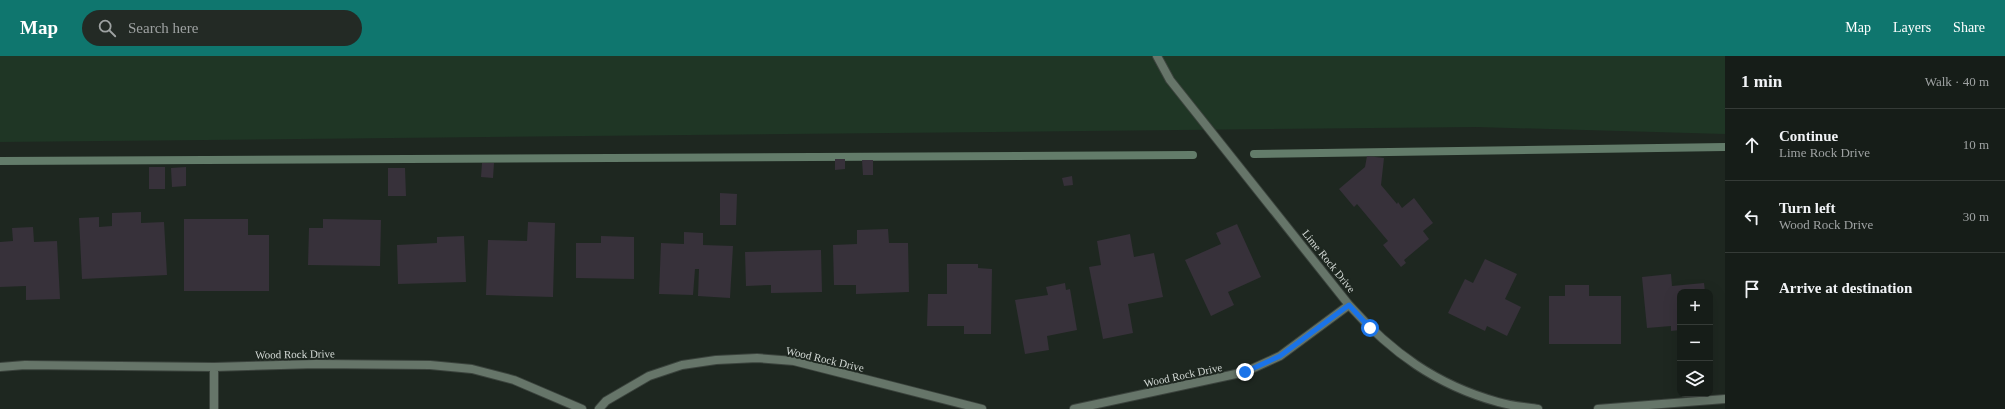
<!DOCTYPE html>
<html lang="en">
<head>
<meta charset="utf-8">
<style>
  body { margin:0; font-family:Georgia,serif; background:#232a25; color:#f1f3f6 }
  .controls { position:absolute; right:12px; bottom:12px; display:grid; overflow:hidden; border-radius:8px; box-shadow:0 4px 16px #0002 }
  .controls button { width:36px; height:36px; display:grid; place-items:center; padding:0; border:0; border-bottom:1px solid #353b37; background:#161d18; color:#f1f3f6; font:20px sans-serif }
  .stop { position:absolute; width:12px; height:12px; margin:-9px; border:3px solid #1a73e8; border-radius:50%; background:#fff }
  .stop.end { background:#1a73e8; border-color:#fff; box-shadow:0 1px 4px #0008 }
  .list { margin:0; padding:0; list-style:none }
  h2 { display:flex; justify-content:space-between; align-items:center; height:52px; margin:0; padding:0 16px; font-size:17px }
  h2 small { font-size:13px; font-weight:400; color:#9ea2a2 }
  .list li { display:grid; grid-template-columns:26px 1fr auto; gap:12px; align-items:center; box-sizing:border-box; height:72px; padding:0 16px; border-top:1px solid #353b37 }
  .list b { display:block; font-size:15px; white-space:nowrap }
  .list p { margin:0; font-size:13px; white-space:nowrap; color:#9ea2a2 }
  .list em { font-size:13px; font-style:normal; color:#9ea2a2 }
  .icon { flex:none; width:22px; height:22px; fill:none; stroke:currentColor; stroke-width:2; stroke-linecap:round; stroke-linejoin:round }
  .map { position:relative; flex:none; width:1725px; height:353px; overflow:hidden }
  header { display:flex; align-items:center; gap:24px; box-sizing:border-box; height:56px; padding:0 20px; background:#0f766e; color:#fff }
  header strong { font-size:19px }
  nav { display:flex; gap:22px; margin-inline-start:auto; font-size:14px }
  .search { width:280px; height:36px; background:#232a25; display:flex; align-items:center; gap:10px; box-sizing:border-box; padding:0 14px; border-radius:22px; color:#9ea2a2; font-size:15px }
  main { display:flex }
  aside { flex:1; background:#161d18 }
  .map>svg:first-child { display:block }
  .green { fill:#1f3625 }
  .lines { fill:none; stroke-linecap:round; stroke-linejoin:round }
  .stream { stroke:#637c6a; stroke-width:8 }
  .building { fill:#37313a }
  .street-casing { stroke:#3b433d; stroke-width:10 }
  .street { stroke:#667569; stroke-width:8 }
  .route { stroke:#1a73e8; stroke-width:5 }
  .labels { text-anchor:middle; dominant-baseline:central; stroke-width:4; stroke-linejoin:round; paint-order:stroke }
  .street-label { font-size:11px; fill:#d3d9d5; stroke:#1e2720 }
</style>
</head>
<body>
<header>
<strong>Map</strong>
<div class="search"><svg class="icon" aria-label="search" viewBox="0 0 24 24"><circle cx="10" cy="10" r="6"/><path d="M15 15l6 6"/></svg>Search here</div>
<nav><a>Map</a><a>Layers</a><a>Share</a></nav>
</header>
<main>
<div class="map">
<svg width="1725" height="353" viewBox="0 0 1725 353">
  <rect width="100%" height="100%" fill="#1e2720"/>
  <path class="green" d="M0 0H1725V78L1477 71 0 86Z"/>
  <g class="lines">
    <path class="stream" d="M1254 98 1725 91
      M0 105 1193 99"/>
  </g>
  <path class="building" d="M1367 100 1384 102 1381 129 1397 148 1398 146 1402 152 1414 142 1433 167 1423 175 1429 183 1404 204 1406 207 1401 211 1383 189 1388 185 1357 148 1354 151 1339 133 1365 111Z
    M835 103H845V113L835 114Z
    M862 104H873V119H863Z
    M482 107H494L493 122 481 121Z
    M149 111H165V133H149Z
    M186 111V130L172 131 171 112Z
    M388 112H405L406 140H388Z
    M1072 120 1073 129 1064 130 1062 122Z
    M720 137 737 138 736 169H720Z
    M141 156V167L164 166 167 219 82 223 79 162 99 161V171L112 170V157Z
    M184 163H248V179H269V235H184Z
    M323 163 381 164 380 210 308 209 309 172H323Z
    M528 166 555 167 553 241 486 239 488 184 527 185Z
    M1237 168 1261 221 1228 236 1234 249 1211 260 1185 204 1221 188 1216 177Z
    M33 171 34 186 57 185 60 243 26 244V230L0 231V186L13 185 12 172Z
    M888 173 889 187H908L909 236 856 238V229H834L833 189 857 188V174Z
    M684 176 703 177V189L733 190 730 242 698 240 699 213H695L693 239 659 238 661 187 684 188Z
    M1130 178 1134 201 1154 197 1163 241 1128 248 1133 277 1103 283 1089 211 1101 209 1097 185Z
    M464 180 466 226 398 228 397 189 437 187V181Z
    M601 180 634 181V223L576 222V187H601Z
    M821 194 822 236 771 237V229L746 230 745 196Z
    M1485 203 1517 218 1505 243 1521 251 1507 280 1487 270 1485 275 1448 257 1465 223 1473 227Z
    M947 208H978V212L992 213 991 278H964V270H927L928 238H947Z
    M1671 218 1672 230 1704 227 1705 236H1680V274L1671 275V270L1647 272 1642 221Z
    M1065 227 1066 234 1070 233 1077 274 1047 280 1049 294 1025 298 1015 244 1048 239 1046 231Z
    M1565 229H1589V240H1621V288H1549V240H1565Z"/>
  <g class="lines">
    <g class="street-casing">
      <path id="street" d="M1157 0 1170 24 1349 249C1391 296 1436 329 1498 346 1511 350 1525 351 1538 353
        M0 311 25 309 214 311 316 308 430 309 472 313 514 324 582 353
        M214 311V353
        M599 353 606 345 649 320 682 309 716 304 757 302 794 305 982 353
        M1074 353 1245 316 1280 300 1349 249
        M1598 353 1725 343"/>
    </g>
    <use href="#street" class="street"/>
  </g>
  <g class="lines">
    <path class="route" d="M1245 316 1280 300 1349 249 1370 272"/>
  </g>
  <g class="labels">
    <g class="street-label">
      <text transform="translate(1329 205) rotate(51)">Lime Rock Drive</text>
      <text transform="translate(295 298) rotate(-1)">Wood Rock Drive</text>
      <text transform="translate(825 303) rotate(13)">Wood Rock Drive</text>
      <text transform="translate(1183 319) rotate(-12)">Wood Rock Drive</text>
    </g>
  </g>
</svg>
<div class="controls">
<button>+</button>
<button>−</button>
<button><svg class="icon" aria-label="layers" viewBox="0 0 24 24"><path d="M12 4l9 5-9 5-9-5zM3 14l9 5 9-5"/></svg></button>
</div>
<div class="stop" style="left:1370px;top:272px"></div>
<div class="stop end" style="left:1245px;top:316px"></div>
</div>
<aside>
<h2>1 min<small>Walk · 40 m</small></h2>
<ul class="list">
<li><svg class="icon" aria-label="ahead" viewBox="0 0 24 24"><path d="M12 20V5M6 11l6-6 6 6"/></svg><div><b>Continue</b><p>Lime Rock Drive</p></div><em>10 m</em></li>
<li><svg class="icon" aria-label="left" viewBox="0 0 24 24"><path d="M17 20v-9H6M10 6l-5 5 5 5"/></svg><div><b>Turn left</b><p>Wood Rock Drive</p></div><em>30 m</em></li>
<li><svg class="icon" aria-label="arrive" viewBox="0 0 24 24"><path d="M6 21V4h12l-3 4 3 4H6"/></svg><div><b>Arrive at destination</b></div></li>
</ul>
</aside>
</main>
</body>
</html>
